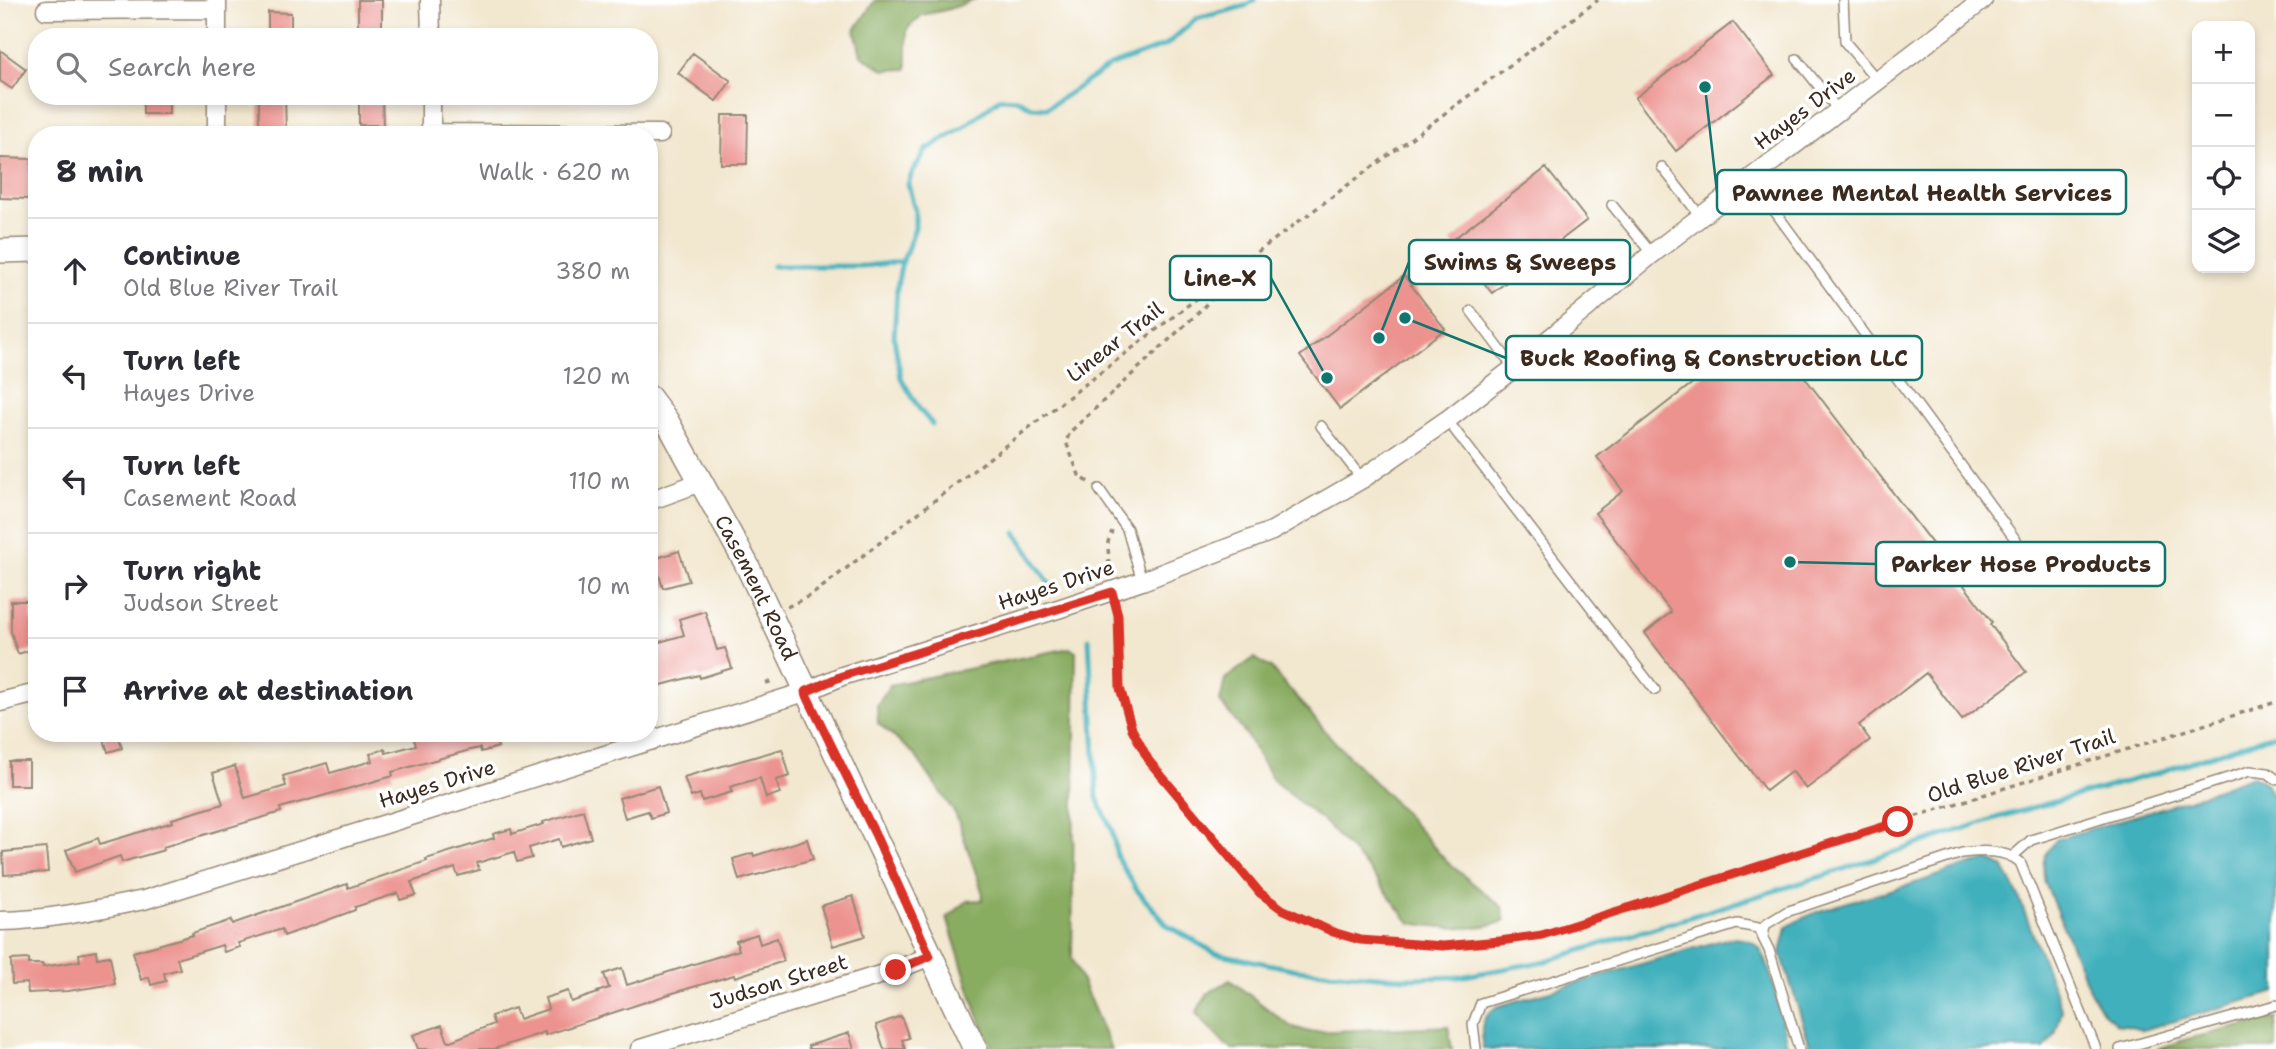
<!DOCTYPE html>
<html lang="en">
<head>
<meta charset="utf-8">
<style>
  body { margin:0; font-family:"Shantell Sans",sans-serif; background:#f2f2f3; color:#2b2b33 }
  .controls { position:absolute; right:21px; top:21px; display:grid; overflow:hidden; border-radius:14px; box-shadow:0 4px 10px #0003 }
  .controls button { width:63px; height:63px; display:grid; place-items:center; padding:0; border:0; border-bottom:2px solid #e1e1e2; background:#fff; color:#2b2b33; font:35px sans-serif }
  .stop { position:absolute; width:21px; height:21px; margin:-16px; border:5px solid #d93025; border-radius:50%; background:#fff }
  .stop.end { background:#d93025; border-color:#fff; box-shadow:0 2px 7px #0008 }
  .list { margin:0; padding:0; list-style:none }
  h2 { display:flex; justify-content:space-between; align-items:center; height:91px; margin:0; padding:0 28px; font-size:30px }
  h2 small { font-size:23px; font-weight:400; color:#7c7c81 }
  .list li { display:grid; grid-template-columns:46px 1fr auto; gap:21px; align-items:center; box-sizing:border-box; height:105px; padding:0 28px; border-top:2px solid #e1e1e2 }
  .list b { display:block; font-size:26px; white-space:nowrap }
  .list p { margin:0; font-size:23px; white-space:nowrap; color:#7c7c81 }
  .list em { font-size:23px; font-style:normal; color:#7c7c81 }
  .icon { flex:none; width:38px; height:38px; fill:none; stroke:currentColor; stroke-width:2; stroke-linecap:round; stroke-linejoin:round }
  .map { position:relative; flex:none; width:2276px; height:1049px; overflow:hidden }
  .search { position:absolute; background:#fff; box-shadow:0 4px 10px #0003; left:28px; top:28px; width:630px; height:77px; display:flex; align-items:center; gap:18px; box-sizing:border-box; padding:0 24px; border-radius:28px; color:#7c7c81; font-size:26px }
  .panel { position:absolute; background:#fff; box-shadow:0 4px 10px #0003; left:28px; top:126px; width:630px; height:616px; border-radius:28px }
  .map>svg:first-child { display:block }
  .forest { fill:#88ac61; stroke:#626b40; stroke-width:2 }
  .water { fill:#41b0bc; stroke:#3e6d6d; stroke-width:2 }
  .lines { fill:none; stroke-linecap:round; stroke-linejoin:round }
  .stream { stroke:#41b0bc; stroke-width:5 }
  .building { fill:#ec938f }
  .service-casing { stroke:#968876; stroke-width:12 }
  .minor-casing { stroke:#968876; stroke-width:21 }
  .tertiary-casing { stroke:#968876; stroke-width:26 }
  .path { stroke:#968876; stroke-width:3.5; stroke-dasharray:5 5; stroke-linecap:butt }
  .service { stroke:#fff; stroke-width:9 }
  .minor { stroke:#fff; stroke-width:18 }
  .tertiary { stroke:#fff; stroke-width:23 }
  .route { stroke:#d93025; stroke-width:9 }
  .labels { text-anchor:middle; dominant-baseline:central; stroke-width:7; stroke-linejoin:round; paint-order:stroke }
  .street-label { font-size:21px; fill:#3b2a1e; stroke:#fff }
  .leader { fill:none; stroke:#0f766e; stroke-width:2.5 }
  .callout-dot { fill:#0f766e; stroke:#fff; stroke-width:2.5 }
  .callout { fill:#fff; stroke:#0f766e; stroke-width:2.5 }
  .callout-label { font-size:23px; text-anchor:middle; font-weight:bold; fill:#3b2a1e }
</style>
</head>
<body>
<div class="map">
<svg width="2276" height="1049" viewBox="0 0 2276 1049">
  <rect width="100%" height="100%" fill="#fff"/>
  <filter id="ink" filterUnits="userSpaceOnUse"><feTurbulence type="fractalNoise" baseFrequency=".0143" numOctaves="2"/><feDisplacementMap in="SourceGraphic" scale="14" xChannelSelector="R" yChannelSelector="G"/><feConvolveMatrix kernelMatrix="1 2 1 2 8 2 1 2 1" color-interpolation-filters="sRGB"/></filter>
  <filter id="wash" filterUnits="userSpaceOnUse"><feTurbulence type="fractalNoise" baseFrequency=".00686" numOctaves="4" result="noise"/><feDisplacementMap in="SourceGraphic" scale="28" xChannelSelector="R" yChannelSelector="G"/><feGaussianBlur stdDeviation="1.57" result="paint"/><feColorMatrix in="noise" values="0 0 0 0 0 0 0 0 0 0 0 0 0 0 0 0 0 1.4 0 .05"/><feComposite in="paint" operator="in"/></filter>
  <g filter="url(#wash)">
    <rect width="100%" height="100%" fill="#f2e7cf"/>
    <path class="forest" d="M875 0H975L946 10 922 15 907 29V69L884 70 861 55 855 30Z
      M1069 648 1076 651 1072 958 1111 1049H993L977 1013 947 918 967 901 982 900 983 894 956 815 915 755 878 723 877 705 890 685Z
      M1254 658 1271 668 1334 741 1398 806 1446 861 1502 907 1505 921C1474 932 1442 928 1410 923L1371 872 1325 823 1273 780 1245 733 1220 702 1225 679Z
      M1230 980 1290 1026 1310 1032 1448 1026 1452 1049H1233L1225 1045 1196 1013 1207 994Z
      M2276 1018V1049H2158L2187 1039Z"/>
    <path class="water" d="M2253 776 2266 783 2276 803V992L2143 1030 2117 1024 2102 1011 2090 991 2045 883C2041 860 2043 857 2057 839L2188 800Z
      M1988 860 2004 868 2018 895 2062 1010 2055 1035 2044 1049H1811L1781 953 1787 927C1818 906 1878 895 1915 883 1940 876 1962 865 1988 860Z
      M1729 938C1741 939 1751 938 1759 948 1771 961 1783 1029 1788 1049H1483C1481 1029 1479 1020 1496 1007Z"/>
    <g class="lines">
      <path class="stream" d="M773 266H866L903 261
        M932 424 920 410 901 378 894 338 897 287 901 266 915 228V211L908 184 912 173 926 150 964 127 1000 98 1017 99 1031 107 1047 108 1110 66 1166 45 1196 19 1245 6 1254 0
        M1016 533 1053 589
        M1089 639 1097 798 1112 830 1117 857 1136 889 1167 925 1215 953 1297 970 1405 978 1459 977 1546 961 1823 876 1996 818 2154 774 2276 734"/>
    </g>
    <g id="blocks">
      <path class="building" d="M358 0H382V37H358Z
        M268 12 291 13V30L286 29V37H268Z
        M1733 22 1774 75 1676 151 1635 98Z
        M0 50 26 69 12 89 0 81Z
        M693 53 731 81 716 101 678 73Z
        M143 96H169V114H143Z
        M259 96H285L286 132H259Z
        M359 96H382L383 125H359Z
        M722 115H748L747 164H721Z
        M0 158 32 159 30 199 0 198Z
        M1546 168 1587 220 1492 293 1451 241Z
        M1404 276 1445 329 1340 409 1300 356Z
        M1751 338 1775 369 1789 357 1992 622 1990 624 2026 672 1962 720 1926 673 1859 725 1870 740 1806 789 1792 771 1766 791 1645 633 1671 612 1595 513 1623 491 1597 457Z
        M679 551 689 581 663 588 654 559Z
        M11 601H32V622L37 621V648L18 654 11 632Z
        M705 611 717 650 725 648 732 668 700 678 699 675 654 687 649 670V645L684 635 679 619Z
        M102 733H117L122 748 108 752Z
        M428 733H493L498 747 481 752 480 748 470 750 392 772 393 776 280 808 281 812 163 847 164 850 122 862 120 856 75 872 66 850 98 838 100 844 173 822 172 819 223 804 213 773 235 766 245 798 286 786 283 776 327 763 330 773 372 761 370 754 385 749 386 753 416 745 413 737Z
        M782 749 790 776 776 780 780 793 766 798 760 778 730 787 732 792 702 801 700 794 691 797 684 777Z
        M9 761H29V785H9Z
        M658 786 666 813 651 818 648 811 625 818 619 798Z
        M583 810 591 838 561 847 559 839 529 848 532 858 517 862 514 852 477 863 479 870 458 876 455 868 411 882 416 895 400 900 398 893 355 907V910L284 936 282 929 238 943 240 947 224 952 222 945 177 959 180 969 164 973 166 981 151 985 149 977 141 980 133 952 193 935 192 933 231 920 232 924 347 884 348 888 427 861 426 859 494 838 493 834 511 829 512 834 544 824 543 822Z
        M807 839 813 859 739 880 733 859 753 853 754 856Z
        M46 848 48 872 4 875 3 852Z
        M853 896 865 936 833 946 821 906Z
        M757 934 760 944 777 938 784 961 735 977 734 975 673 993 545 1035V1032L494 1049H418L413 1035 442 1025 448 1042 494 1024 491 1016 515 1008 519 1019 548 1009 545 998 568 991 571 1002 598 993 597 992 609 988 604 974 622 968 627 985 739 950 736 941Z
        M96 951 97 958 110 956 115 984 68 991 28 993 27 983 12 984 11 960 29 959V964H42L43 967 80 961 79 954Z
        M901 1016 909 1038 902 1040 905 1049H884L876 1025Z
        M849 1033 854 1049H809L808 1046Z"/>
    </g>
  </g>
  <g filter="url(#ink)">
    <use href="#blocks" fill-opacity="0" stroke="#968876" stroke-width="2"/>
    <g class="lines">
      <g class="service-casing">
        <path id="service" d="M1843 0 1845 42 1878 81
          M1797 59 1839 111
          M1662 167 1701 217
          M1751 179 2021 547
          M1612 205 1652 254
          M1471 311 1514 368
          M1447 420 1655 690
          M1321 426 1362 479
          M1099 489 1127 529 1142 581
          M2013 856 2031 840 2250 771 2268 773 2276 779
          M1763 937 1765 925 1786 912 1962 853C1981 851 2004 849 2020 862L2096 1049
          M1476 1049 1473 1024 1481 1003 1737 924 1758 928 1769 950 1799 1049
          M2120 1049 2276 1005"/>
      </g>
      <g class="minor-casing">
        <path id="minor" d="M217 0V37
          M430 0 431 37
          M46 10 217 9
          M217 96V135
          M431 96V135
          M431 133 660 134
          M649 501 701 482
          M0 702 37 693
          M0 921C49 920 95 910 144 900L805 692 842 676 1061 608 1142 581 1272 531 1362 479 1447 420 1514 368 1652 254 1983 0
          M640 1049 896 970 930 956"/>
      </g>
      <g class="tertiary-casing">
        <g id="tertiary">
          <path d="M0 251 37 250"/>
          <path id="s1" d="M649 397 667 421 746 563 975 1049"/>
        </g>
      </g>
      <path class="path" d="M1088 482 1079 475 1066 442 1070 432 1200 311 1240 268
        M1109 574 1108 542 1112 531
        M1116 606 1118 615 1120 688 1132 729 1149 761 1260 893 1282 909 1333 932 1360 941 1443 946 1542 935 2276 702
        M787 607 813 594 1248 259 1598 0
        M766 683 773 681"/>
      <use href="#service" class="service"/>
      <use href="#minor" class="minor"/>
      <use href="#tertiary" class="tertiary"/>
    </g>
  </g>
  <g class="lines" filter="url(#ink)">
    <path class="route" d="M896 970 930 956 875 834 805 692 842 676 1112 592 1118 615 1120 688 1132 729 1149 761 1260 893 1282 909 1333 932 1360 940 1443 946 1500 941 1542 935 1898 822"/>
  </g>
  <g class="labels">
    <g class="street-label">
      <text transform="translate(1805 109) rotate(-37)">Hayes Drive</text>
      <text transform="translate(1115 342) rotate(-38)">Linear Trail</text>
      <text transform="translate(1056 585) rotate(-18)">Hayes Drive</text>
      <text stroke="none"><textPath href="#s1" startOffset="219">Casement Road</textPath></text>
      <text transform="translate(2021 766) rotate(-18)">Old Blue River Trail</text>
      <text transform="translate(437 784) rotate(-17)">Hayes Drive</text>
      <text transform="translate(779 982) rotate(-17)">Judson Street</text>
    </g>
  </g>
  <path class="leader" d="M1705 87L1717 192M1379 338L1409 262M1327 378L1271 278M1405 318L1506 358M1790 562L1876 564"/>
  <g class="callout-dot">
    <circle cx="1705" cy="87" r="7"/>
    <circle cx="1379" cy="338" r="7"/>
    <circle cx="1327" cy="378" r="7"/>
    <circle cx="1405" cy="318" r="7"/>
    <circle cx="1790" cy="562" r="7"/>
  </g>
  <g class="callout">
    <rect x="1717" y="170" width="409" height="44" rx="7"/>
    <rect x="1409" y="240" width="221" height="44" rx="7"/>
    <rect x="1170" y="256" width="101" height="44" rx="7"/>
    <rect x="1506" y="336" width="416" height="44" rx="7"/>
    <rect x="1876" y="542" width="289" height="44" rx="7"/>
  </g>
  <g class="callout-label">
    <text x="1922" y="201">Pawnee Mental Health Services</text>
    <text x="1520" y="270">Swims &amp; Sweeps</text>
    <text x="1220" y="286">Line-X</text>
    <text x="1714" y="366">Buck Roofing &amp; Construction LLC</text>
    <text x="2021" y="572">Parker Hose Products</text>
  </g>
</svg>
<div class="controls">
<button>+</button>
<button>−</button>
<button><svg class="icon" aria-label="locate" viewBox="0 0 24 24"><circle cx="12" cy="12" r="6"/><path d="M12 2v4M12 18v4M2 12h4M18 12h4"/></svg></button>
<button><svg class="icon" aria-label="layers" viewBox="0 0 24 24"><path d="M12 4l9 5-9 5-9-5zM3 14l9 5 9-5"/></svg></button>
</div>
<div class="stop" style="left:1898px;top:822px"></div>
<div class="stop end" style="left:896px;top:970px"></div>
<div class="search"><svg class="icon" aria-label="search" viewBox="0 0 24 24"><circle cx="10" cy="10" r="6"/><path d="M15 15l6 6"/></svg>Search here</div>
<section class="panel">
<h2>8 min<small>Walk · 620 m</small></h2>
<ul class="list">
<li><svg class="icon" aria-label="ahead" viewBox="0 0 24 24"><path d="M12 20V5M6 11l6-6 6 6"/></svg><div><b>Continue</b><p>Old Blue River Trail</p></div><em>380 m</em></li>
<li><svg class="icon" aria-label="left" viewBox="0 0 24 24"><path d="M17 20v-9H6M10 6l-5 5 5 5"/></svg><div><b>Turn left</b><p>Hayes Drive</p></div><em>120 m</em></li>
<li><svg class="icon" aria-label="left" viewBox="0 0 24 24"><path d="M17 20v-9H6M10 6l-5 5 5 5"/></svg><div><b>Turn left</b><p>Casement Road</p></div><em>110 m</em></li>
<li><svg class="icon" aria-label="right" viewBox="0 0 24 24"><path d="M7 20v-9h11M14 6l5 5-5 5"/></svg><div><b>Turn right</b><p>Judson Street</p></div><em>10 m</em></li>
<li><svg class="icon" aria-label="arrive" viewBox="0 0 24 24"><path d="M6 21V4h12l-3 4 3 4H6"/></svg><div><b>Arrive at destination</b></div></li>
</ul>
</section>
</div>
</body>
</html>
